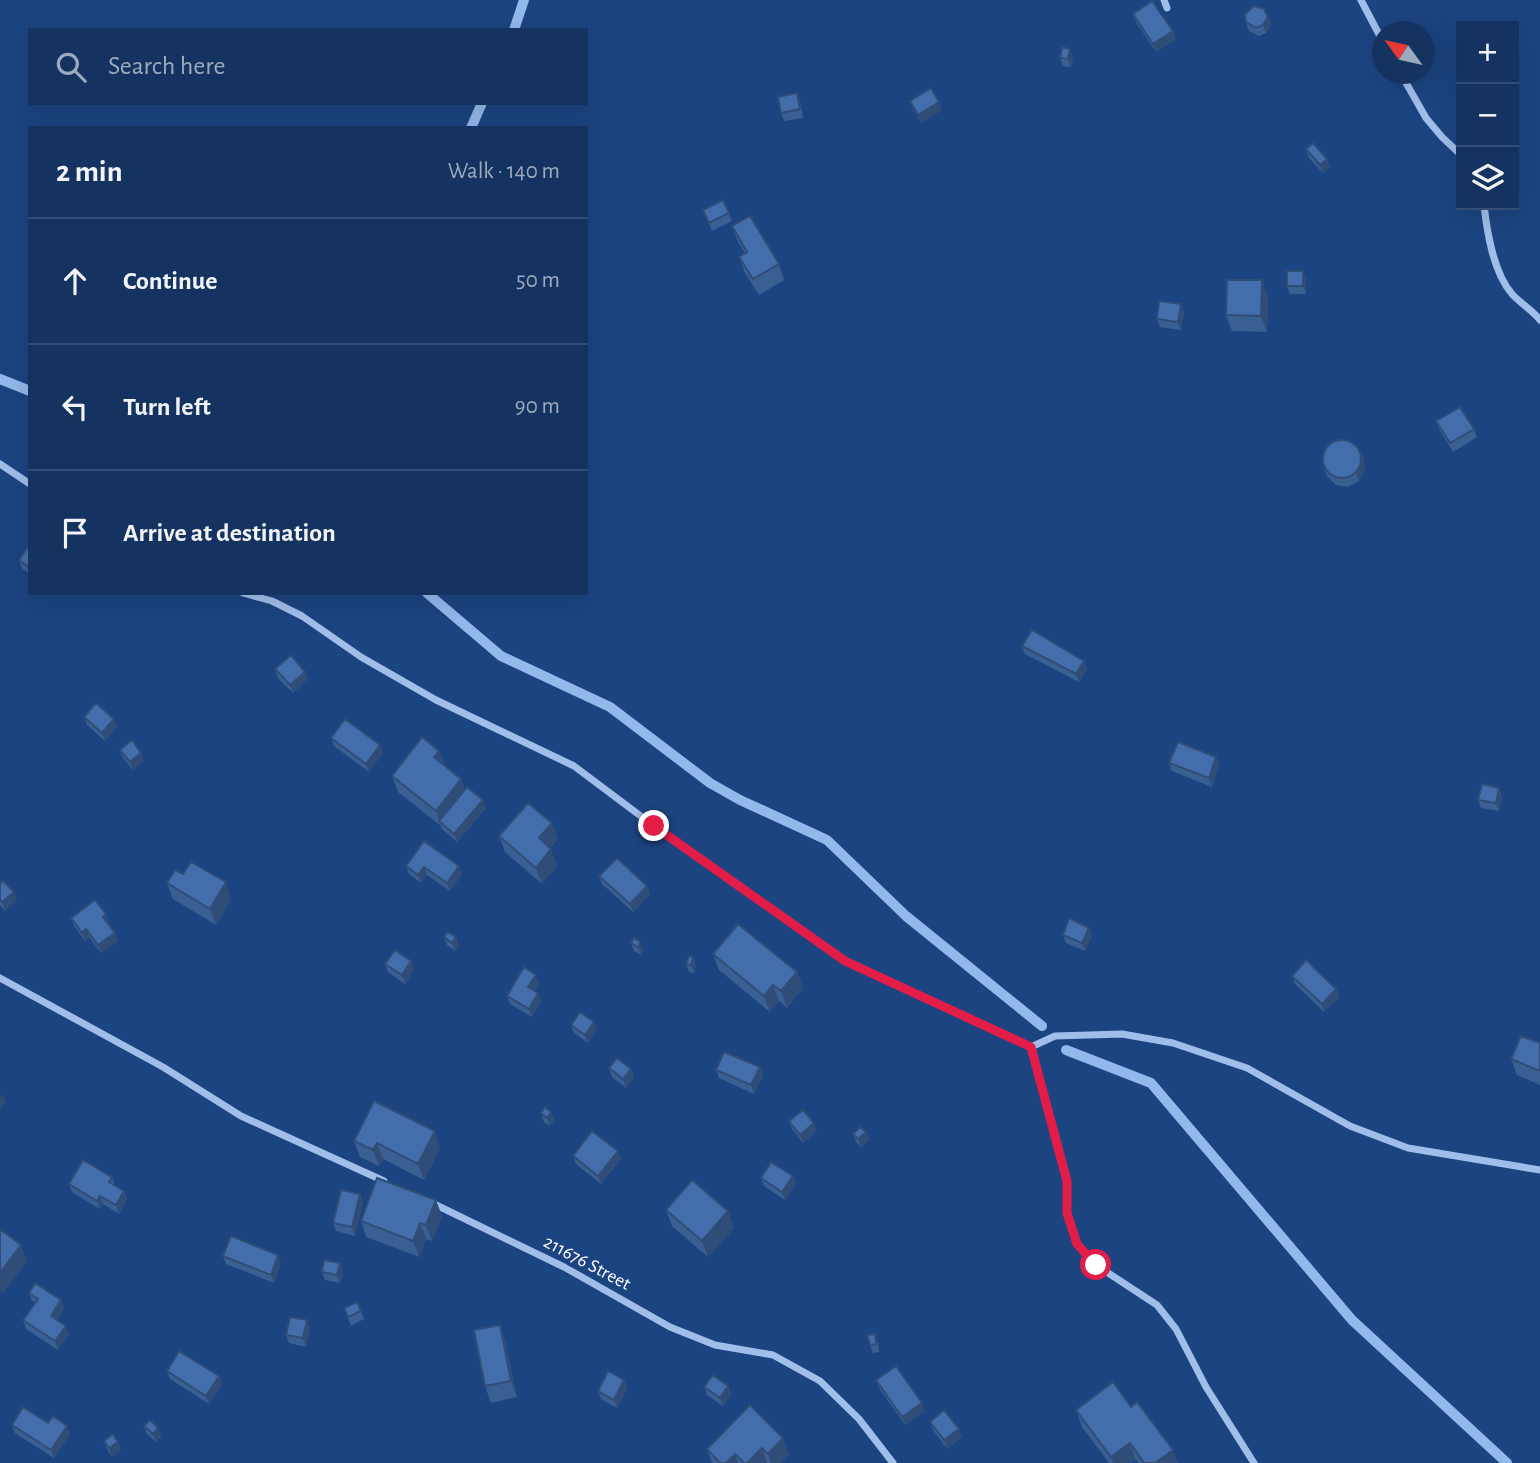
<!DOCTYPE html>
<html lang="en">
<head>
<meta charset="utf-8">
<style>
  body { margin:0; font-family:"Alegreya Sans",sans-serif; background:#223f6a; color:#f1f3f6 }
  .controls { position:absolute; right:21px; top:21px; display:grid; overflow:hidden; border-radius:0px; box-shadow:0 7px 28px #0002 }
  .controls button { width:63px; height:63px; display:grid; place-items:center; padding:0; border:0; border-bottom:2px solid #344e76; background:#153361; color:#f1f3f6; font:35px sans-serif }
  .compass { position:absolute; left:1372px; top:21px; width:63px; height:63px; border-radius:50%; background:#153361; box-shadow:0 7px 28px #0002; rotate:303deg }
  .stop { position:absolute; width:21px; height:21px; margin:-16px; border:5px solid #e11d48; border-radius:50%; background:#fff }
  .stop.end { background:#e11d48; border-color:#fff; box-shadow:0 2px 7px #0008 }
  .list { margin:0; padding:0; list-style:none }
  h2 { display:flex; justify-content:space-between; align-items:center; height:91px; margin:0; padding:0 28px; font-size:30px }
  h2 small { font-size:23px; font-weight:400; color:#9daabd }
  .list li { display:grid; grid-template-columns:46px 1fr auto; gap:21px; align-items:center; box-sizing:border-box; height:126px; padding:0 28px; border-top:2px solid #344e76 }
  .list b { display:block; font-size:26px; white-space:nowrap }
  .list em { font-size:23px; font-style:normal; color:#9daabd }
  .icon { flex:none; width:38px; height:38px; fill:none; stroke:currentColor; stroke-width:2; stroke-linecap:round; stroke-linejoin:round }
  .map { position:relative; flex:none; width:1540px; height:1463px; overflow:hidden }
  .search { position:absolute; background:#153361; box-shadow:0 7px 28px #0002; left:28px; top:28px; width:560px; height:77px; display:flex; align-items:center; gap:18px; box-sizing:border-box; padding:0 24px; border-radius:0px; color:#9daabd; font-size:26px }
  .panel { position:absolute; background:#153361; box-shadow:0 7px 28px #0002; left:28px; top:126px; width:560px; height:469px; border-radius:0px }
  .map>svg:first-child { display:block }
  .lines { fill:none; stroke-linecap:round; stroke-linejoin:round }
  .stream { stroke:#93b8ec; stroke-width:10 }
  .minor { stroke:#a0beea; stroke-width:7 }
  .wall { fill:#3a5f93 }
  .shaded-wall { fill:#304d78 }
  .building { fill:#446eab; stroke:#304d78; stroke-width:2 }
  .route { stroke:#e11d48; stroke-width:9 }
  .labels { text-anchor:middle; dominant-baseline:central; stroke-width:7; stroke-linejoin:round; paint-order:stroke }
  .street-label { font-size:19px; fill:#fff; stroke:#1c4481 }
</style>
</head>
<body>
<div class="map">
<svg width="1540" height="1463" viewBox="0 0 1540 1463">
  <rect width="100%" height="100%" fill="#1c4481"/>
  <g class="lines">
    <path class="stream" d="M514 30 524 0
      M471 128 482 103
      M0 379 30 391
      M427 593 501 656 610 707 710 783 740 800 827 840 906 916 1042 1026
      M1066 1050 1151 1083 1352 1320 1507 1463"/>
    <path class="minor" d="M1164 0 1167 8
      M1361 0 1382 40
      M1401 74 1426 118 1442 137 1461 155
      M1484 205C1487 232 1493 272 1512 294 1520 303 1532 310 1540 320
      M0 464 30 484
      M243 593 272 601 302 616 361 657 436 700 574 766 654 826 845 961 1031 1047 1055 1036 1122 1034 1173 1043 1247 1068 1350 1126 1408 1148 1540 1170
      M0 978 163 1067 241 1116 384 1181
      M1031 1047 1067 1181V1213L1077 1244 1096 1265 1157 1305 1176 1329 1206 1387 1254 1463
      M430 1202 564 1267 670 1327 715 1345 773 1355 820 1381 859 1419 893 1463"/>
  </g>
  <path class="wall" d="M1133 14 1176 39 1156 52 1136 22Z
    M1268 17 1271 25 1266 33 1259 36 1249 31 1246 22Z
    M1073 57 1071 67 1063 66 1060 58Z
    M800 101 803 118 784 121 781 113Z
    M910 101 939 102 942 110 921 123 913 109Z
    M1306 149 1330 167 1323 173 1309 158Z
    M703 210 729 213 732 221 712 231Z
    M732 226 779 264 784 280 759 295 745 273 739 257 745 253 738 242Z
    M1306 280V294H1290L1287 286Z
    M1268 297 1267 332 1232 331 1226 315Z
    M1184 312 1181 330 1160 327 1157 319Z
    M1436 421 1474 429 1477 437 1453 452 1439 429Z
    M1360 450 1363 458 1365 470 1359 481 1348 487 1336 485 1327 476 1324 468Z
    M30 545V574L22 569 19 560Z
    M1022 646 1087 669 1079 682 1025 654Z
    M275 669 305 672 308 680 293 693 278 678Z
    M84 717 117 727 105 741 87 725Z
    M331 738 383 753 369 772 334 746Z
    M120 750 144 761 133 770 123 758Z
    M439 751 445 766 461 779 465 790 486 808 457 842 442 829 441 826 398 792 392 776Z
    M1216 757 1219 765 1212 787 1172 771 1169 763Z
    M1499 788 1502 796 1499 811 1481 808 1478 800Z
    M552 823 558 839 550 848 557 866 542 884 505 852 499 836Z
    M406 866H459L462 874 450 891 427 875 421 883 409 874Z
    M599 876 647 886 650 894 633 912 602 884Z
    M167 883 231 899 216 925 173 899Z
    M0 884 17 900 5 911 0 905Z
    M71 918 109 922 108 923 115 933 118 941 101 953 89 937 85 941 74 926Z
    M1089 928 1092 936 1085 951 1066 943 1063 935Z
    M444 937 459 945 455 951 447 945Z
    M631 943 643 950 641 955 634 951Z
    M713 954 797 972 803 988 787 1008 779 1001 770 1012 719 970Z
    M385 964 414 969 405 984 388 972Z
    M686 964 696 966 694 973 689 972Z
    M1292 976 1336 989 1339 997 1324 1012 1295 984Z
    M539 983 534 991 538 993 541 1001 532 1017 510 1004 507 996Z
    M594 1022 597 1030 588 1043 574 1033 571 1025Z
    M1540 1043V1085L1517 1075 1511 1059Z
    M760 1067 763 1075 754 1094 719 1078 716 1070Z
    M609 1068 631 1069 634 1077 626 1088 612 1077Z
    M551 1112 554 1120 550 1126 544 1122 541 1113Z
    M789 1121 817 1131 803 1143 792 1129Z
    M866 1132 869 1140 861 1147 856 1142 853 1134Z
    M354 1141 440 1148 424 1180 383 1159 379 1166 360 1157Z
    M618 1151 621 1159 601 1184 576 1164 573 1156Z
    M112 1177 115 1185 124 1191 127 1199 119 1214 103 1204 100 1209 72 1192 69 1184Z
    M761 1178 796 1184 785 1200 764 1186Z
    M360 1194 363 1202 355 1236 336 1231 333 1223Z
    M666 1210 728 1211 734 1228 708 1257 672 1226Z
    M442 1216 432 1241 426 1239 419 1257 366 1237 361 1221Z
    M223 1256 281 1263 274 1283 226 1264Z
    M340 1263 343 1271 340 1283 325 1280 322 1272Z
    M29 1293 61 1300 64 1309 57 1320 69 1334 58 1350 26 1329 23 1320 35 1303 32 1301Z
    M344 1308 361 1311 364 1319 351 1326Z
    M500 1325 505 1341 517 1397 491 1403 485 1386Z
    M310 1329 306 1347 289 1343 286 1335Z
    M878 1342 879 1352 873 1353 870 1345Z
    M167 1371 219 1376 222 1385 209 1404 170 1379Z
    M624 1380 627 1388 617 1408 601 1399 598 1391Z
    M876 1380 925 1411 905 1425 879 1388Z
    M728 1386 731 1395 723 1406 707 1395 704 1387Z
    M1131 1407 1178 1463H1139L1135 1459 1130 1463H1109L1082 1427 1076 1410Z
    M930 1422 962 1437 947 1449 933 1430Z
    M48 1423 70 1434 54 1458 15 1433 12 1425Z
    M144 1426 158 1428 161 1436 156 1442 147 1434Z
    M783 1438 789 1455 781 1463H712L707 1449Z
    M104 1441 118 1442 121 1450 112 1457 107 1449Z"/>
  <path class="shaded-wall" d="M1268 17 1271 25 1266 33 1263 25Z
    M1173 31 1176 39 1156 52 1153 44Z
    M1070 49 1073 57 1071 67 1068 59Z
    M939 102 942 110 921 123 918 115Z
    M1327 159 1330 167 1323 173 1320 165Z
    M1303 271 1306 280V294L1303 286Z
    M1262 280 1268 297 1267 332 1261 316Z
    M1181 304 1184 312 1181 330 1178 322Z
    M1360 450 1363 458 1365 470 1359 481 1356 473Z
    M1084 661 1087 669 1079 682 1076 674Z
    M305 672 308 680 293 693 290 685Z
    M114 719 117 727 105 741 102 733Z
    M380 745 383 753 369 772 366 764Z
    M439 751 445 767 434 757Z
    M141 753 144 761 133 770 130 762Z
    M1216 757 1219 765 1212 787 1209 778Z
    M461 779 467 795 440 822 436 811Z
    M1499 788 1502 796 1499 811 1496 803Z
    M483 800 486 808 457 842 454 834Z
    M552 823 558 839 545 855 539 838Z
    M551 849 557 866 542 884 536 868Z
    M459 866 462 874 450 891 447 883Z
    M424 867 427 875 421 883 418 875Z
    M226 882 231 899 216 925 210 909Z
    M647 886 650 894 633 912 630 904Z
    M14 892 17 900 5 911 2 902Z
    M106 914 109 922 106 925 103 917Z
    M1089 928 1092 936 1085 951 1082 943Z
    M86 929 89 937 85 941 82 933Z
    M115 933 118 941 101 953 98 945Z
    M456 937 459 945 455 951 452 943Z
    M640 942 643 950 641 955 638 947Z
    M693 957 696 966 694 973 691 965Z
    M411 961 414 969 405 984 402 975Z
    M797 972 803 988 787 1008 781 991Z
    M536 975 539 983 531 996 528 987Z
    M773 985 779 1001 770 1012 764 996Z
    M1336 989 1339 997 1324 1012 1322 1004Z
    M538 993 541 1001 532 1017 529 1009Z
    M594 1022 597 1030 588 1043 585 1035Z
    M760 1067 763 1075 754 1094 751 1085Z
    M631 1069 634 1077 626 1088 623 1079Z
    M3 1094 6 1102 0 1109V1098Z
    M551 1112 554 1120 550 1126 547 1118Z
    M814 1123 817 1131 803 1143 800 1135Z
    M435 1131 440 1148 424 1180 418 1164Z
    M866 1132 869 1140 861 1147 858 1139Z
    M377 1143 383 1159 379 1166 373 1150Z
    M618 1151 621 1159 601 1184 598 1176Z
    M793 1176 796 1184 785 1200 782 1192Z
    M124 1191 127 1199 119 1214 116 1205Z
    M360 1194 363 1202 355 1236 352 1227Z
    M100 1196 103 1204 100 1209 97 1201Z
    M436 1200 442 1216 432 1241 426 1225Z
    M728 1211 734 1228 708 1257 702 1241Z
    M420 1223 426 1239 419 1257 413 1241Z
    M21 1245 27 1262 2 1294 0 1289V1273Z
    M278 1255 281 1263 274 1283 271 1275Z
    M340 1263 343 1271 340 1283 337 1275Z
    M61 1300 64 1309 54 1324 51 1316Z
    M307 1320 310 1329 306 1347 303 1338Z
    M500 1325 505 1341 517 1397 511 1381Z
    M66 1326 69 1334 58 1350 55 1341Z
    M219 1376 222 1385 209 1404 206 1396Z
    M624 1380 627 1388 617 1408 614 1400Z
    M728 1386 731 1395 723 1406 720 1398Z
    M922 1403 925 1411 905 1425 902 1417Z
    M67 1426 70 1434 54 1458 51 1450Z
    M158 1428 161 1436 156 1442 153 1434Z
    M959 1429 962 1437 947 1449 944 1440Z
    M783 1438 789 1455 781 1463H771L768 1454Z
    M118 1442 121 1450 112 1457 109 1448Z
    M1130 1443 1135 1459 1130 1463H1113L1111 1457Z
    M762 1448 767 1463H747Z
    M1173 1450 1178 1463H1155Z
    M735 1454 738 1463H726Z"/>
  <path class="building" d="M1152 1 1173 31 1153 44 1133 14Z
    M1254 6 1264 9 1268 17 1263 25 1256 28 1246 22 1245 14Z
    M1062 47 1070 49 1068 59 1060 58Z
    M931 88 939 102 918 115 910 101Z
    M797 93 800 109 781 113 778 97Z
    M1313 143 1327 159 1320 165 1306 149Z
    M723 200 729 213 709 223 703 210Z
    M750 216 779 264 753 279 739 257 747 252 732 226Z
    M1287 271H1303V286H1287Z
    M1227 280H1262L1261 316 1226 315Z
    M1159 301 1181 304 1178 322 1157 319Z
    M1460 407 1474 429 1450 443 1436 421Z
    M1323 459a19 19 0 1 1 38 0a19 19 0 1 1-38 0Z
    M29 545H30V568L19 560Z
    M1032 630 1084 661 1076 674 1022 646Z
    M291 655 305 672 290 685 275 669Z
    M96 703 114 719 102 733 84 717Z
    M345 719 380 745 366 764 331 738Z
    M422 737 439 751 434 757 461 779 436 811 392 776Z
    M132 740 141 753 130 762 120 750Z
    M1178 742 1216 757 1209 778 1169 763Z
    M1482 784 1499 788 1496 803 1478 800Z
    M467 787 483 800 454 834 439 821Z
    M528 803 552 823 539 838 551 849 536 868 499 836Z
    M424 841 459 866 447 883 424 867 418 875 406 866Z
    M617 858 647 886 630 904 599 876Z
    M191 862 226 882 210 909 167 883 175 870 183 874Z
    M3 881 14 892 2 902 0 900V884Z
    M95 900 106 914 103 917 115 933 98 945 86 929 82 933 71 918Z
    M1069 918 1089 928 1082 943 1063 935Z
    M738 924 797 972 781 991 773 985 764 996 713 954Z
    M448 932 456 937 452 943 444 937Z
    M634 938 640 942 638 947 631 943Z
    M395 950 411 961 402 975 385 964Z
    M689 956 693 957 691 965 686 964Z
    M1306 960 1336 989 1322 1004 1292 976Z
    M524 967 536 975 528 987 538 993 529 1009 507 996Z
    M580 1012 594 1022 585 1035 571 1025Z
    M1521 1036 1540 1043V1071L1511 1059Z
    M724 1052 760 1067 751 1085 716 1070Z
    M617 1058 631 1069 623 1079 609 1068Z
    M374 1101 435 1131 418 1164 377 1143 373 1150 354 1141Z
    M545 1107 551 1112 547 1118 541 1113Z
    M803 1110 814 1123 800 1135 789 1121Z
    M860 1127 866 1132 858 1139 853 1134Z
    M592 1131 618 1151 598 1176 573 1156Z
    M83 1160 112 1177 109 1182 124 1191 116 1205 100 1196 97 1201 69 1184Z
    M771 1162 793 1176 782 1192 761 1178Z
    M377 1178 436 1200 426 1225 420 1223 413 1241 361 1221Z
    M692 1180 728 1211 702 1241 666 1210Z
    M341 1190 360 1194 352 1227 333 1223Z
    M0 1229 21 1245 0 1273Z
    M231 1236 278 1255 271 1275 223 1256Z
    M324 1260 340 1263 337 1275 322 1272Z
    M35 1283 61 1300 51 1316 66 1326 55 1341 23 1320 38 1299 29 1293Z
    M357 1302 361 1311 348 1317 344 1308Z
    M290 1317 307 1320 303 1338 286 1335Z
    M500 1325 511 1381 485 1386 474 1330Z
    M875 1334 876 1344 870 1345 867 1335Z
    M179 1351 219 1376 206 1396 167 1371Z
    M896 1366 922 1403 902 1417 876 1380Z
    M608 1371 624 1380 614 1400 598 1391Z
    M713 1375 728 1386 720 1398 704 1387Z
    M1113 1382 1131 1407 1137 1402 1173 1450 1155 1463H1144L1130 1443 1111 1457 1076 1410Z
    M750 1405 783 1438 768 1454 762 1448 747 1463H744L735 1454 726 1463H720L707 1449Z
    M23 1407 48 1423 53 1416 67 1426 51 1450 12 1425Z
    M944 1410 959 1429 944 1440 930 1422Z
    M150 1420 158 1428 153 1434 144 1426Z
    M113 1434 118 1442 109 1448 104 1441Z"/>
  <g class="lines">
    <path class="route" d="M654 826 845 961 1031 1047 1067 1181V1213L1077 1244 1096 1265"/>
  </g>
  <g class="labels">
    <g class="street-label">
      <text transform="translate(587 1263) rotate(28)">211676 Street</text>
    </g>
  </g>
</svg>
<div class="controls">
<button>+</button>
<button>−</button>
<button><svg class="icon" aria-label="layers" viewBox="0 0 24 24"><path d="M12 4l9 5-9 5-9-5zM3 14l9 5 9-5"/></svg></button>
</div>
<svg class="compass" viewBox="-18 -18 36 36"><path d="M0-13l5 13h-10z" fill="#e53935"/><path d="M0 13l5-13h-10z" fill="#9daabd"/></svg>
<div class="stop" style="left:1096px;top:1265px"></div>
<div class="stop end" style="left:654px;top:826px"></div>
<div class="search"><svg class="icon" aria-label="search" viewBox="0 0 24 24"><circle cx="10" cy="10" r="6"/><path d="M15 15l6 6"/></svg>Search here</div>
<section class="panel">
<h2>2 min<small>Walk · 140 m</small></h2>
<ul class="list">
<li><svg class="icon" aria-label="ahead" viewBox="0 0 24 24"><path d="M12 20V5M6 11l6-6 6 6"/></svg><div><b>Continue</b></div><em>50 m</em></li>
<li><svg class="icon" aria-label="left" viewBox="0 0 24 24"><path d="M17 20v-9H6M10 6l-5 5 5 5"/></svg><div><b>Turn left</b></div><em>90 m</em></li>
<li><svg class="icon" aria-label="arrive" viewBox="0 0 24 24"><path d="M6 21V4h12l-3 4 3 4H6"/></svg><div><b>Arrive at destination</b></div></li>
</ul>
</section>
</div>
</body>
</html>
